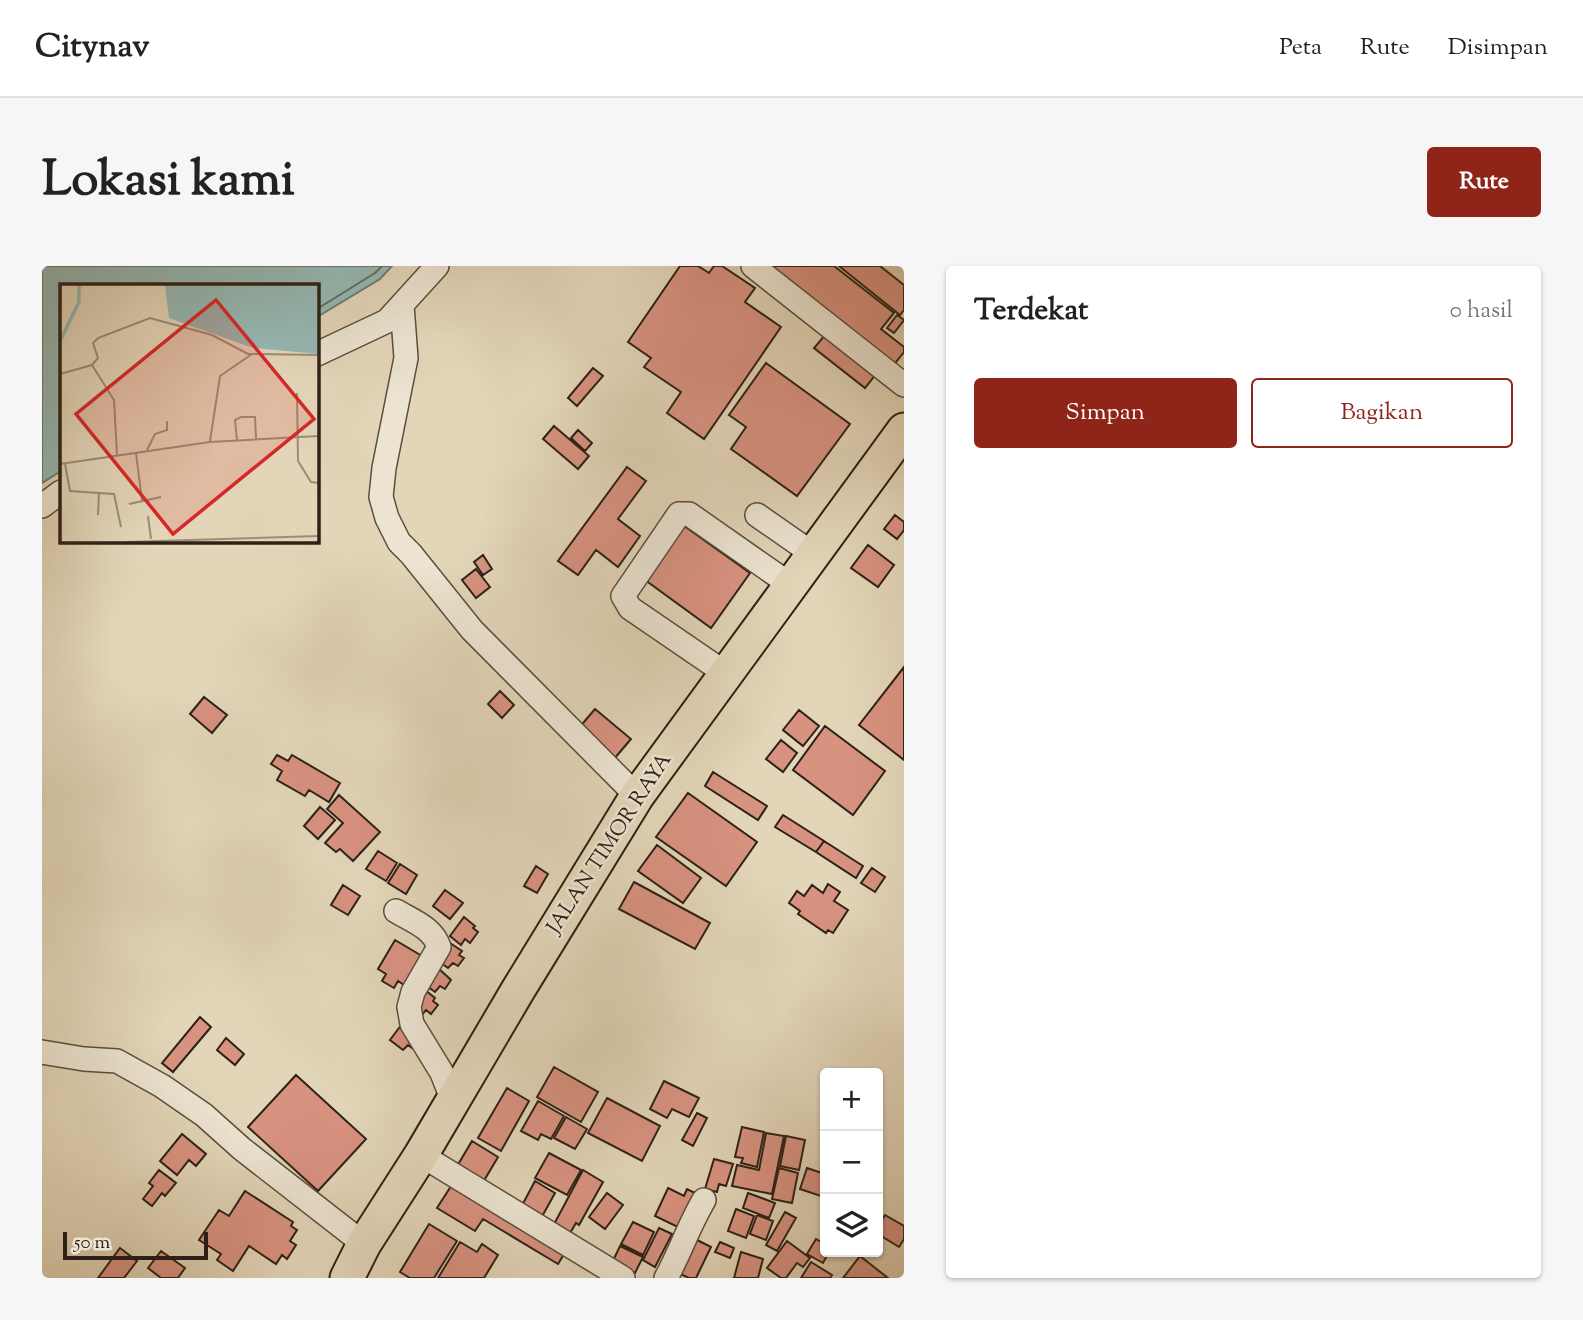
<!DOCTYPE html>
<html lang="id">
<head>
<meta charset="utf-8">
<style>
  body { margin:0; font-family:"Sorts Mill Goudy",serif; background:#f6f6f6; color:#222 }
  .controls { position:absolute; right:21px; bottom:21px; display:grid; overflow:hidden; border-radius:7px; box-shadow:0 2px 5px #0004 }
  .controls button { width:63px; height:63px; display:grid; place-items:center; padding:0; border:0; border-bottom:2px solid #e0e0e0; background:#fff; color:#222; font:35px sans-serif }
  .scale { position:absolute; left:21px; bottom:18px; width:145px; box-sizing:border-box; padding-left:7px; border:4px solid #2d2117; border-top:0; font-size:19px; line-height:24px; white-space:nowrap; color:#2d2117; -webkit-text-stroke:5px #ece4d1; paint-order:stroke }
  .list { margin:0; padding:0; list-style:none }
  h2 { display:flex; justify-content:space-between; align-items:center; height:91px; margin:0; padding:0 28px; font-size:30px }
  h2 small { font-size:23px; font-weight:400; color:#767676 }
  .actions { display:flex; gap:14px; padding:21px 28px }
  .actions a { flex:1; padding:16px 0; border:2px solid #8f2418; border-radius:7px; text-align:center; font-size:24px; color:#8f2418 }
  .actions .main { background:#8f2418; color:#fff }
  .icon { flex:none; width:38px; height:38px; fill:none; stroke:currentColor; stroke-width:2; stroke-linecap:round; stroke-linejoin:round }
  .map { position:relative; flex:none; width:862px; height:1012px; overflow:hidden; border-radius:7px }
  header { display:flex; align-items:center; gap:42px; box-sizing:border-box; height:98px; padding:0 35px; background:#fff; border-bottom:2px solid #e0e0e0 }
  header strong { font-size:33px }
  nav { display:flex; gap:38px; margin-inline-start:auto; font-size:24px }
  .intro { display:flex; align-items:center; justify-content:space-between; box-sizing:border-box; height:168px; padding:0 42px }
  h1 { margin:0; font-size:49px }
  .button { padding:18px 32px; border-radius:7px; background:#8f2418; color:#fff; font-size:24px; font-weight:700 }
  main { display:flex; gap:42px; padding:0 42px }
  aside { flex:1; background:#fff; border-radius:7px; box-shadow:0 2px 5px #0004 }
  .map>svg:first-child { display:block }
  .water { fill:#95b8b3; stroke:#6b7c75; stroke-width:2 }
  .lines { fill:none; stroke-linecap:round; stroke-linejoin:round }
  .shore { stroke:#616c65; stroke-width:2 }
  .building { fill:#d89280; stroke:#2d2117; stroke-width:2 }
  .minor-casing { stroke:#5a4e3f; stroke-width:26 }
  .highway-casing { stroke:#2d2117; stroke-width:37 }
  .minor { stroke:#ece4d1; stroke-width:23 }
  .highway { stroke:#e2d5b8; stroke-width:33 }
  .labels { text-anchor:middle; dominant-baseline:central; stroke-width:5; stroke-linejoin:round; paint-order:stroke }
  .street-label { font-size:21px; fill:#2d2117; stroke:#ece4d1 }
  .inset-river { fill:none; stroke:#95b8b3; stroke-width:3.5 }
  .inset-road { fill:none; stroke:#9a8d78; stroke-width:2 }
  .view { fill:#d62828; fill-opacity:0.15; stroke:#d62828; stroke-width:3.5 }
  .inset-edge { fill:none; stroke:#2d2117; stroke-width:3.5 }
</style>
</head>
<body>
<header>
<strong>Citynav</strong>
<nav><a>Peta</a><a>Rute</a><a>Disimpan</a></nav>
</header>
<div class="intro"><h1>Lokasi kami</h1><a class="button">Rute</a></div>
<main>
<div class="map">
<svg width="862" height="1012" viewBox="0 0 862 1012">
  <rect width="100%" height="100%" fill="#e2d5b8"/>
  <filter id="stains"><feTurbulence type="fractalNoise" baseFrequency=".00286" numOctaves="4"/><feColorMatrix values="0 0 0 0 .2 0 0 0 0 .09 0 0 0 0 .02 0 0 0 .5 -.17"/></filter>
  <radialGradient id="worn" r=".72"><stop offset=".6" stop-color="#630" stop-opacity="0"/><stop offset="1" stop-color="#630" stop-opacity=".3"/></radialGradient>
  <path class="water" d="M0 0H350L338 13 275 51V19H19V205L0 217Z"/>
  <g class="lines">
    <path class="shore" d="M275 43 333 7 340 0"/>
  </g>
  <path class="building" d="M638 0H656L667 7 672 0H680L713 22 703 36 739 61 662 173 625 147 639 126 602 101 609 92 586 76Z
    M719 0H792L852 47 839 63 862 81V86L850 101Z
    M797 0H838L862 19V44L858 49Z
    M855 49 862 54 852 67 845 62Z
    M783 69 834 108 823 122 772 82Z
    M724 97 808 158 755 230 689 183 704 161 687 149Z
    M551 102 561 110 535 140 526 132Z
    M512 160 547 190 536 203 501 173Z
    M536 164 550 177 543 185 529 172Z
    M585 201 604 215 576 253 598 270 576 301 554 284 536 309 516 295Z
    M853 249 862 256V264L855 273 842 263Z
    M638 257 708 307 669 362 599 311Z
    M826 279 852 299 836 321 809 302Z
    M441 289 450 303 441 309 432 296Z
    M434 303 448 321 434 332 420 314Z
    M862 401V494L817 459Z
    M458 425 472 439 460 452 446 438Z
    M162 431 185 449 170 467 148 448Z
    M553 443 589 473 572 493 536 463Z
    M757 444 777 460 761 480 741 464Z
    M783 460 843 505 811 549 751 504Z
    M739 474 755 487 741 506 724 493Z
    M235 489 246 495 250 489 298 517 287 536 267 524 263 530 235 514 240 505 229 498Z
    M671 506 725 540 716 554 663 520Z
    M646 527 715 576 684 620 614 571Z
    M297 529 338 566 311 595 298 583 294 586 283 577 301 557 285 543Z
    M278 541 293 554 276 573 262 560Z
    M741 549 782 575 774 586 733 561Z
    M782 575 821 600 814 612 774 586Z
    M615 579 659 612 641 637 596 605Z
    M336 585 355 597 344 615 324 603Z
    M358 598 375 609 364 628 346 617Z
    M494 600 506 608 495 627 482 620Z
    M830 602 843 611 833 626 819 617Z
    M592 616 668 657 653 683 577 643Z
    M786 618 798 626 792 635 806 644 791 667 786 664 784 667 756 648 758 645 747 637 755 625 762 630 770 619 781 627Z
    M301 619 318 630 306 649 289 639Z
    M403 624 421 637 408 653 391 640Z
    M422 651 433 660 431 662 436 666 428 677 423 673 419 679 408 670Z
    M353 674 380 690 362 719 356 715 352 722 340 715 344 708 336 703Z
    M408 677 420 685 417 689 422 692 416 700 411 697 406 702 395 694Z
    M395 701 409 714 403 723 398 720 393 726 382 718Z
    M383 724 393 732 391 735 396 739 389 748 384 744 380 749 369 741Z
    M158 751 169 761 131 806 120 797Z
    M360 758 376 774 370 782 366 779 361 784 348 774Z
    M184 772 202 788 193 799 175 784Z
    M512 801 556 826 539 856 495 831Z
    M254 809 324 873 276 925 206 861Z
    M622 815 657 832 647 851 630 843 625 852 608 843Z
    M465 822 487 835 459 885 436 872Z
    M565 832 618 860 600 895 546 867Z
    M496 835 522 850 509 873 499 868 496 874 479 865Z
    M655 847 665 852 651 880 640 874Z
    M524 851 545 863 533 883 512 872Z
    M700 861 722 866 715 901 699 897 701 892 693 891Z
    M724 867 742 870 730 928 690 920 695 899 717 904Z
    M140 868 164 888 154 900 147 894 135 909 118 895Z
    M744 870 763 874 757 904 738 900Z
    M430 875 456 891 440 918 414 902Z
    M507 887 539 904 525 929 493 912Z
    M672 893 691 898 684 920 677 918 675 926 663 923Z
    M737 902 756 907 750 937 730 933Z
    M765 902 783 908V919L779 930 758 923Z
    M117 904 134 917 123 930 120 927 110 940 101 933 111 920 107 917Z
    M541 904 561 916 537 959 534 957 527 969 511 960Z
    M493 915 513 927 497 956 477 945Z
    M411 917 524 985 516 998 441 953 433 965 395 942Z
    M626 922 642 930 645 923 657 929 640 963 613 950Z
    M203 925 251 956 249 960 255 964 248 975 254 979 245 993 240 989 234 998 207 980 191 1005 175 994 179 988 157 974 177 944 187 950Z
    M565 927 581 939 563 963 547 951Z
    M706 927 733 937 727 952 701 942Z
    M694 943 712 950 704 972 686 965Z
    M743 946 754 952 735 985 724 979Z
    M715 949 731 955 724 974 708 968Z
    M843 949 862 960V973L857 981 836 968V960Z
    M591 956 612 966 601 989 579 978Z
    M387 958 415 975 392 1012H368L358 1006Z
    M617 962 630 968 613 1001 601 994Z
    M651 972 669 981 654 1012H647L634 1006Z
    M774 973 783 978V986H787L781 997 765 988Z
    M745 975 768 992 761 1001 755 997 744 1012H739L725 1002Z
    M418 976 435 986 440 978 456 989 442 1012H396Z
    M678 976 692 982 688 992 673 986Z
    M578 980 601 991 593 1007 586 1004 567 1003Z
    M78 982 95 995 82 1012H56Z
    M119 985 143 1002 136 1012H119L106 1002Z
    M699 986 721 993 716 1012H692Z
    M818 990 846 1012H801Z
    M769 996 790 1009 788 1012H759Z"/>
  <g class="lines">
    <g class="minor-casing">
      <path id="minor" d="M711 0 862 119
        M360 39 364 92 342 202 339 231 345 252 357 276 369 288 430 364 595 530
        M275 88 345 55 395 0
        M0 240 19 226
        M715 249 771 288
        M683 407 588 342 581 330 637 248H647L750 320
        M354 645C371 655 391 662 397 681L371 726 367 741 370 758 400 807 411 835
        M0 786 42 793 75 795 120 820 162 849 200 883 322 978
        M379 889 581 1012
        M624 1012C638 987 647 959 662 934"/>
    </g>
    <g class="highway-casing">
      <path id="highway" d="M305 1012 322 978 379 889 476 724 595 530 862 164"/>
    </g>
    <use href="#minor" class="minor"/>
    <use href="#highway" class="highway"/>
  </g>
  <g class="labels">
    <g class="street-label">
      <text transform="translate(568 578) rotate(-57)">JALAN TIMOR RAYA</text>
    </g>
  </g>
  <g transform="translate(18 18)">
    <rect width="259" height="259" fill="#e2d5b8"/>
    <path d="M105 1H259V70L193 64 109 34Z" fill="#95b8b3"/>
    <path class="inset-river" d="M0 57 19 18V1"/>
    <path class="inset-road" d="M0 38 1 1M32 81 54 116 57 171M0 90 32 81 38 74 33 59 38 54 90 34 152 51 188 70 259 71M237 109 238 177 251 198 259 199M150 157 160 92 192 70M177 157 175 136 181 133H195L196 155M87 166 95 150 107 146V137M76 169 82 217M0 180 150 158 259 152M5 180 10 207 54 210 61 243M69 220 101 213M38 231 39 209M88 232 91 255M66 258 259 252"/>
    <path class="view" d="M156 16 254 135 113 250 16 130Z"/>
    <rect width="259" height="259" class="inset-edge"/>
  </g>
  <rect width="100%" height="100%" filter="url(#stains)"/>
  <rect width="100%" height="100%" fill="url(#worn)"/>
</svg>
<div class="controls">
<button>+</button>
<button>−</button>
<button><svg class="icon" aria-label="layers" viewBox="0 0 24 24"><path d="M12 4l9 5-9 5-9-5zM3 14l9 5 9-5"/></svg></button>
</div>
<div class="scale">50 m</div>
</div>
<aside>
<h2>Terdekat<small>0 hasil</small></h2>
<ul class="list">
</ul>
<div class="actions"><a class="main">Simpan</a><a>Bagikan</a></div>
</aside>
</main>
</body>
</html>
